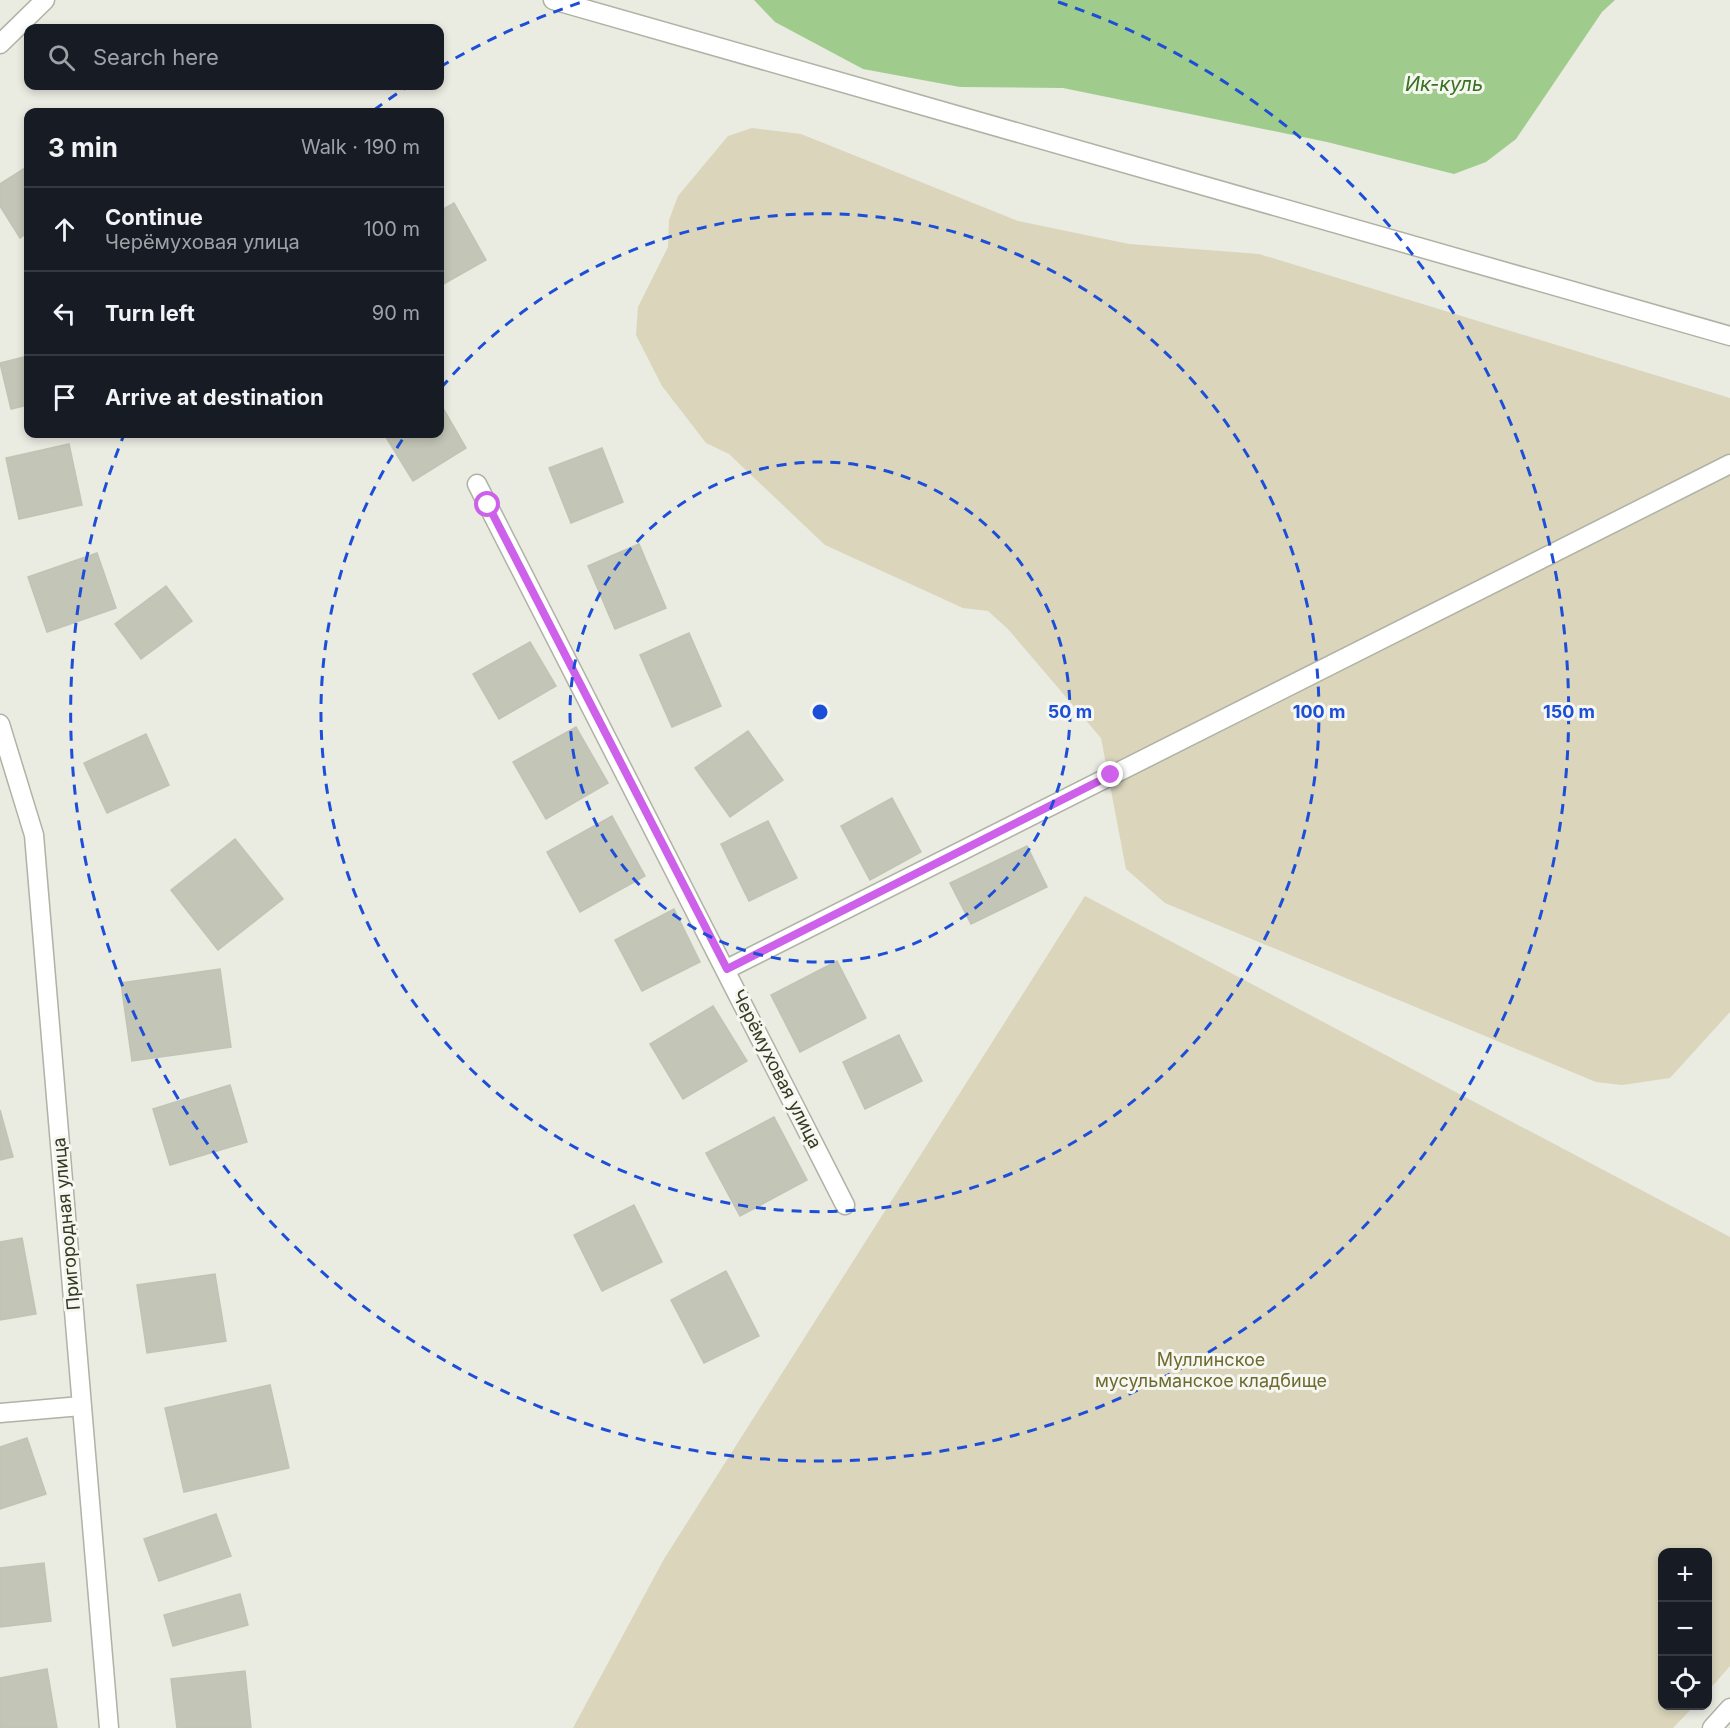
<!DOCTYPE html>
<html lang="en">
<head>
<meta charset="utf-8">
<style>
  body { margin:0; font-family:Inter,sans-serif; background:#20242c; color:#f1f3f6 }
  .controls { position:absolute; right:18px; bottom:18px; display:grid; overflow:hidden; border-radius:12px; box-shadow:0 3px 9px #0003 }
  .controls button { width:54px; height:54px; display:grid; place-items:center; padding:0; border:0; border-bottom:2px solid #363941; background:#171b24; color:#f1f3f6; font:30px sans-serif }
  .stop { position:absolute; width:18px; height:18px; margin:-14px; border:4px solid #cd61e9; border-radius:50%; background:#fff }
  .stop.end { background:#cd61e9; border-color:#fff; box-shadow:0 2px 6px #0008 }
  .list { margin:0; padding:0; list-style:none }
  h2 { display:flex; justify-content:space-between; align-items:center; height:78px; margin:0; padding:0 24px; font-size:26px }
  h2 small { font-size:20px; font-weight:400; color:#9ea1a6 }
  .list li { display:grid; grid-template-columns:39px 1fr auto; gap:18px; align-items:center; box-sizing:border-box; height:84px; padding:0 24px; border-top:2px solid #363941 }
  .list b { display:block; font-size:22px; white-space:nowrap }
  .list p { margin:0; font-size:20px; white-space:nowrap; color:#9ea1a6 }
  .list em { font-size:20px; font-style:normal; color:#9ea1a6 }
  .icon { flex:none; width:33px; height:33px; fill:none; stroke:currentColor; stroke-width:2; stroke-linecap:round; stroke-linejoin:round }
  .map { position:relative; flex:none; width:1730px; height:1728px; overflow:hidden }
  .search { position:absolute; background:#171b24; box-shadow:0 3px 9px #0003; left:24px; top:24px; width:420px; height:66px; display:flex; align-items:center; gap:15px; box-sizing:border-box; padding:0 21px; border-radius:12px; color:#9ea1a6; font-size:22px }
  .panel { position:absolute; background:#171b24; box-shadow:0 3px 9px #0003; left:24px; top:108px; width:420px; height:330px; border-radius:12px }
  .map>svg:first-child { display:block }
  .green { fill:#dad5bb }
  .water { fill:#9fcc8c }
  .building { fill:#c3c5b6; stroke:#c1c4b4; stroke-width:1.5 }
  .lines { fill:none; stroke-linecap:round; stroke-linejoin:round }
  .street-casing { stroke:#afb2a4; stroke-width:21 }
  .street { stroke:#fff; stroke-width:18 }
  .route { stroke:#cd61e9; stroke-width:8 }
  .ring { fill:none; stroke:#1d4ed8; stroke-width:3; stroke-dasharray:10 8 }
  .labels { text-anchor:middle; dominant-baseline:central; stroke-width:6; stroke-linejoin:round; paint-order:stroke }
  .street-label { font-size:18px; fill:#333a22; stroke:#f7f7f1 }
  .park-label { font-size:18px; fill:#6e6a2f; stroke:#f7f7f1 }
  .water-label { font-size:20px; font-style:italic; fill:#377221; stroke:#f7f7f1 }
  .centre { fill:#1d4ed8; stroke:#f7f7f1; stroke-width:3 }
  .ring-label { font-size:18px; text-anchor:middle; font-weight:bold; fill:#1d4ed8; stroke:#f7f7f1; stroke-width:6; stroke-linejoin:round; paint-order:stroke }
</style>
</head>
<body>
<div class="map">
<svg width="1730" height="1728" viewBox="0 0 1730 1728">
  <rect width="100%" height="100%" fill="#eaebe1"/>
  <path class="green" d="M752 128 801 134 1018 221 1129 244 1259 254 1730 398V1012L1670 1078 1622 1085 1596 1082 1165 903 1126 869 1101 738 1008 629 988 611 963 608 825 545 729 454 706 443 662 386 636 335 638 307 668 247 669 220 678 196 728 136Z
    M1085 896 1730 1237V1666L1708 1691V1552H1662V1706H1694L1673 1728H573L664 1559Z"/>
  <path class="water" d="M754 0H1615L1602 12 1516 139 1486 162 1454 174 1327 142 1063 88 960 87 863 69 775 22Z"/>
  <path class="building" d="M28 166V232L20 238 0 206V184Z
    M454 203 486 260 440 286V211Z
    M28 356V405L11 409 0 363Z
    M440 403 466 448 413 481 384 434H440Z
    M69 444 82 505 19 519 6 458Z
    M602 448 623 502 571 523 549 468Z
    M639 544 666 608 615 629 588 566Z
    M97 553 116 608 47 632 28 577Z
    M166 586 192 621 141 659 115 624Z
    M689 633 721 706 672 727 640 655Z
    M530 642 556 686 499 719 473 674Z
    M576 727 608 783 546 819 513 762Z
    M748 731 783 780 730 817 695 768Z
    M146 734 169 785 107 813 84 763Z
    M892 798 921 852 870 880 841 826Z
    M612 816 645 876 580 912 547 852Z
    M768 821 797 878 749 901 721 844Z
    M235 839 283 899 218 950 171 890Z
    M1027 846 1047 887 971 924 950 883Z
    M674 909 700 962 642 991 615 940Z
    M837 961 866 1018 800 1052 771 995Z
    M220 969 231 1047 132 1061 121 983Z
    M713 1006 747 1061 683 1099 650 1044Z
    M899 1035 922 1081 865 1109 843 1062Z
    M230 1085 247 1142 170 1165 153 1109Z
    M0 1110 13 1157 0 1160Z
    M774 1117 807 1180 740 1216 706 1153Z
    M634 1205 662 1262 602 1291 574 1235Z
    M22 1238 36 1314 0 1320V1242Z
    M726 1271 759 1336 704 1363 671 1300Z
    M215 1274 226 1341 147 1353 137 1285Z
    M270 1385 289 1468 184 1492 165 1408Z
    M27 1438 46 1494 0 1509V1447Z
    M216 1514 231 1556 159 1581 144 1539Z
    M44 1563 51 1621 0 1627V1568Z
    M240 1594 248 1625 173 1646 164 1615Z
    M47 1669 57 1728H0V1678Z
    M245 1671 251 1728H177L171 1679Z"/>
  <g class="lines">
    <g class="street-casing">
      <path id="street" d="M553 0 1730 336
        M0 44 45 0
        M477 484 845 1205
        M0 724 34 835 109 1728
        M727 969 1730 464
        M0 1413 81 1406
        M1712 1728 1730 1708"/>
    </g>
    <use href="#street" class="street"/>
  </g>
  <g class="lines">
    <path class="route" d="M488 505 727 969 1111 775"/>
  </g>
  <g class="ring">
    <circle cx="820" cy="712" r="250"/>
    <path d="M441 388A499 499 0 1 1 404 437"/>
    <path d="M374 110A749 749 0 0 1 407 87M440 67A749 749 0 0 1 582 2M1058 2A749 749 0 1 1 123 437"/>
  </g>
  <g class="labels">
    <g class="street-label">
      <text transform="translate(777 1069) rotate(63)">Черёмуховая улица</text>
      <text transform="translate(66 1224) rotate(-95)">Пригородная улица</text>
    </g>
    <g class="park-label">
      <text x="1211" y="1359">Муллинское<tspan x="1211" dy="21">мусульманское кладбище</tspan></text>
    </g>
    <g class="water-label">
      <text x="1444" y="84">Ик-куль</text>
    </g>
  </g>
  <circle cx="820" cy="712" r="9" class="centre"/>
  <g class="ring-label">
    <text x="1070" y="718">50 m</text>
    <text x="1319" y="718">100 m</text>
    <text x="1569" y="718">150 m</text>
  </g>
</svg>
<div class="controls">
<button>+</button>
<button>−</button>
<button><svg class="icon" aria-label="locate" viewBox="0 0 24 24"><circle cx="12" cy="12" r="6"/><path d="M12 2v4M12 18v4M2 12h4M18 12h4"/></svg></button>
</div>
<div class="stop" style="left:488px;top:505px"></div>
<div class="stop end" style="left:1111px;top:775px"></div>
<div class="search"><svg class="icon" aria-label="search" viewBox="0 0 24 24"><circle cx="10" cy="10" r="6"/><path d="M15 15l6 6"/></svg>Search here</div>
<section class="panel">
<h2>3 min<small>Walk · 190 m</small></h2>
<ul class="list">
<li><svg class="icon" aria-label="ahead" viewBox="0 0 24 24"><path d="M12 20V5M6 11l6-6 6 6"/></svg><div><b>Continue</b><p>Черёмуховая улица</p></div><em>100 m</em></li>
<li><svg class="icon" aria-label="left" viewBox="0 0 24 24"><path d="M17 20v-9H6M10 6l-5 5 5 5"/></svg><div><b>Turn left</b></div><em>90 m</em></li>
<li><svg class="icon" aria-label="arrive" viewBox="0 0 24 24"><path d="M6 21V4h12l-3 4 3 4H6"/></svg><div><b>Arrive at destination</b></div></li>
</ul>
</section>
</div>
</body>
</html>
